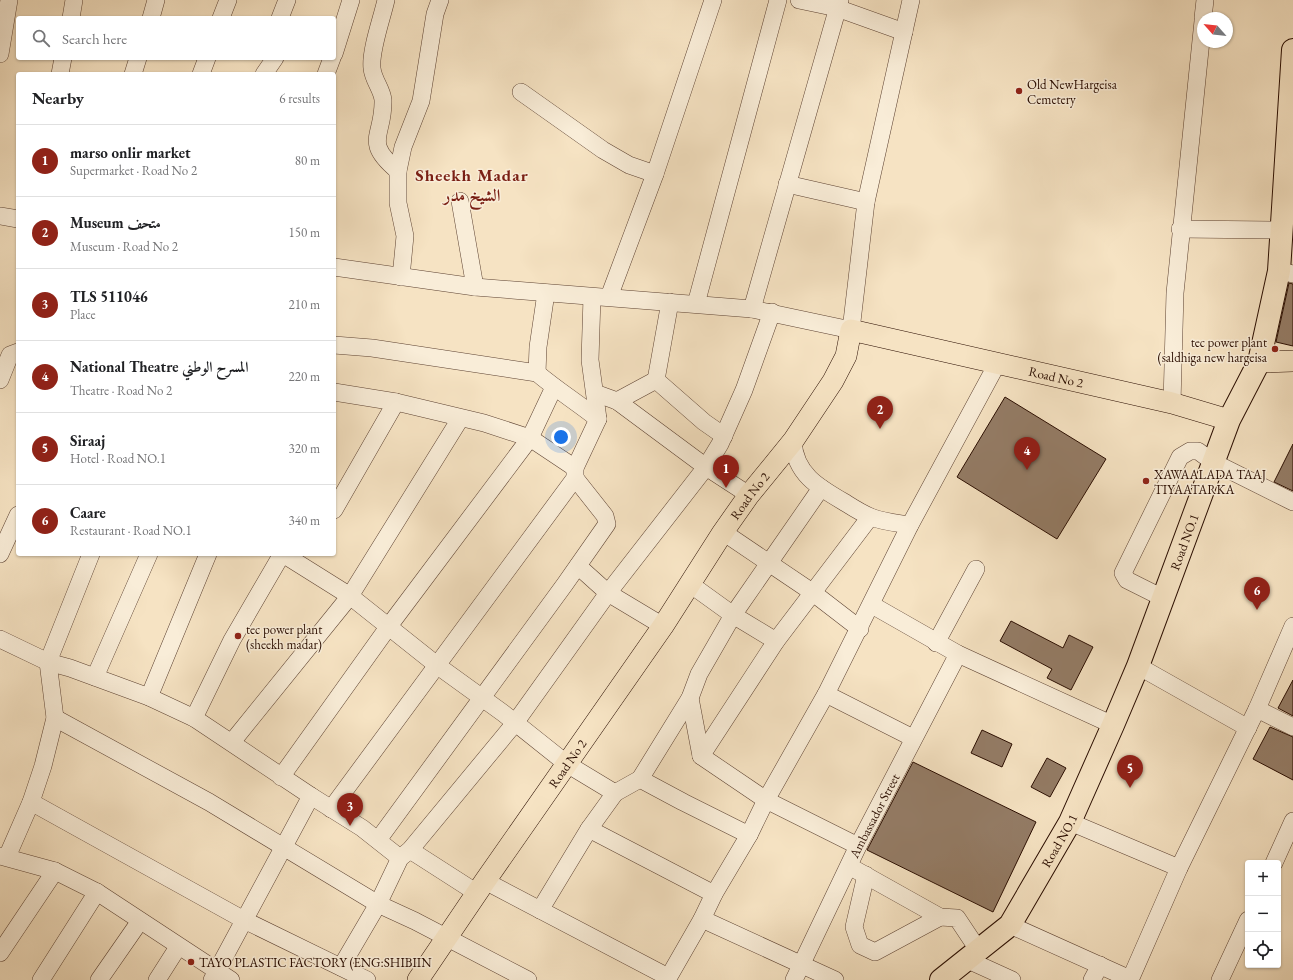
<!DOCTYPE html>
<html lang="en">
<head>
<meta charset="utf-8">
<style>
  body { margin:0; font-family:"EB Garamond",Amiri,serif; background:#f2f2f2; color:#202124 }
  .controls { position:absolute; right:12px; bottom:12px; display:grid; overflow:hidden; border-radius:4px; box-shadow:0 1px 3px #0004 }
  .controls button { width:36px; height:36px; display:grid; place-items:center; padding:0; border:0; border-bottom:1px solid #e0e0e0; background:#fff; color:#202124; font:20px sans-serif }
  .compass { position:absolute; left:1197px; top:12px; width:36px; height:36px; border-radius:50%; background:#fff; box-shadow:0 1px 3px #0004; rotate:297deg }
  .you { position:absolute; left:561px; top:437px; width:14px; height:14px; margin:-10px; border:3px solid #fff; border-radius:50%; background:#1a73e8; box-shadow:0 0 0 6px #1a73e833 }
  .badge { display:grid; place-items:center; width:26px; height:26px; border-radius:50%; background:#8f2418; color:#fff; font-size:13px; font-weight:700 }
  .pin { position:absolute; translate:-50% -33px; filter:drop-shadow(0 1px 2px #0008) }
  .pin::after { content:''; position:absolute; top:21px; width:14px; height:12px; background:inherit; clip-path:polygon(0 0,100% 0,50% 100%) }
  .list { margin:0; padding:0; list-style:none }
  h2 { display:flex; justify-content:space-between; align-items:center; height:52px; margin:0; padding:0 16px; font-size:17px }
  h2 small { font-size:13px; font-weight:400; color:#757577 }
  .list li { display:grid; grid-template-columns:26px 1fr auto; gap:12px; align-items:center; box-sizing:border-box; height:72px; padding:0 16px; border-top:1px solid #e0e0e0 }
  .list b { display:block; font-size:15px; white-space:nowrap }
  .list p { margin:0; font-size:13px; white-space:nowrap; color:#757577 }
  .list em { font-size:13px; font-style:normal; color:#757577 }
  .icon { flex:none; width:22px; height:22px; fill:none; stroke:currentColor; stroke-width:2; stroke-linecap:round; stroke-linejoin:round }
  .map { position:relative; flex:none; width:1293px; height:980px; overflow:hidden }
  .search { position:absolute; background:#fff; box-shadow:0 1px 3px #0004; left:16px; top:16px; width:320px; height:44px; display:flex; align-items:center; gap:10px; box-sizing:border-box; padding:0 14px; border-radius:4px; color:#757577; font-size:15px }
  .panel { position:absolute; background:#fff; box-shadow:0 1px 3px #0004; left:16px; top:72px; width:320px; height:484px; border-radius:4px }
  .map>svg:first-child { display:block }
  .building { fill:#947c66; stroke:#2a0d01 }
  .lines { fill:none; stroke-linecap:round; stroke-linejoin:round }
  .minor-casing { stroke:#5d4232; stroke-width:18 }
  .major-casing { stroke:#2a0d01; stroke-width:22 }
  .highway-casing { stroke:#2a0d01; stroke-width:24 }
  .minor { stroke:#f9edd8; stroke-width:17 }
  .major { stroke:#f6e3c3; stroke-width:21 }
  .highway { stroke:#f6e3c3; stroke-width:22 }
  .poi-dot { fill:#8f2418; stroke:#f9edd8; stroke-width:1.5 }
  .labels { text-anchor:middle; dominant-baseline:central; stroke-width:3; stroke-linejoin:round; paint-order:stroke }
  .poi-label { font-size:13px; fill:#2a0d01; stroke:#f9edd8; text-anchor:start }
  .street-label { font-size:13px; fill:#2a0d01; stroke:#f9edd8 }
  .district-label { font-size:17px; font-weight:bold; letter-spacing:1px; fill:#7a1f14; stroke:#f9edd8 }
</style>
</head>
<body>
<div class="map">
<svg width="1293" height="980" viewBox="0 0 1293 980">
  <rect width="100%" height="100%" fill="#f6e3c3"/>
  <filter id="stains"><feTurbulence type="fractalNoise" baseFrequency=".005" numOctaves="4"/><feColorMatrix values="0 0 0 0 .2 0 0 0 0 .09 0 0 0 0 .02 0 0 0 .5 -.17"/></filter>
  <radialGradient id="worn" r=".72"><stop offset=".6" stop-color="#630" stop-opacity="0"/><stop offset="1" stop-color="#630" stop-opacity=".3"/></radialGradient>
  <path class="building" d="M1289 283 1293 284V346L1276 342Z
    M1005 397 1106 459 1057 539 957 477Z
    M1293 444V491L1274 482Z
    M1011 621 1063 648 1069 635 1093 647 1071 690 1047 678 1052 669 1000 641Z
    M1293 680V716L1278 708Z
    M1270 727 1293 737V780L1253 759Z
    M982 730 1012 744 1002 767 971 753Z
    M1047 758 1066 768 1050 797 1031 787Z
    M913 762 1036 822 993 912 867 850Z"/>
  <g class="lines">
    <g class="minor-casing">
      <g id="minor">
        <path d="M386 0C382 18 370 51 372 68 373 80 382 89 383 100 384 137 362 141 398 171"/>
        <path d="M799 0 837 8 904 32"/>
        <path d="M71 18 74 0"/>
        <path d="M151 18 156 0"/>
        <path d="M221 18 228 0"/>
        <path d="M280 18 287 0"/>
        <path d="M1203 18 1205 0"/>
        <path d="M0 54 9 0"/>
        <path d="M334 54 351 0"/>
        <path d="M60 74 63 58"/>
        <path d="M133 74 138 58"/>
        <path d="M201 74 207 58"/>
        <path d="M264 74 275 58"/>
        <path d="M326 74 332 58"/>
        <path d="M521 92 603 150 629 165 655 174 609 297"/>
        <path d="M655 174 713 0"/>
        <path d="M787 184 866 202"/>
        <path d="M460 201 475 287"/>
        <path d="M0 216 18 219"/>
        <path d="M1180 229 1281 230"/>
        <path d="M334 267 475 287 752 309 851 330 866 202 911 0"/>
        <path d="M1279 271 1293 274"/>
        <path d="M401 277 405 236 398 203V171L403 147 421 101 435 14 440 0"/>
        <path d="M696 304 778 0"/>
        <path d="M752 309 840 0"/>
        <path d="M334 345 372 348 537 373C557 390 578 403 598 419"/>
        <path d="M537 373 538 347 546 293"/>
        <path d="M0 380 10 355 18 352"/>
        <path d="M656 380 704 422 724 436"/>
        <path d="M656 380 670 302"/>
        <path d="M334 392 396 402 484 423 530 438 575 468"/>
        <path d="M595 393 617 401 706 467 749 495"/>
        <path d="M617 401 656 380"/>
        <path d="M1172 403 1175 293 1203 21"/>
        <path d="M793 441C795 474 818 487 844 502 852 507 861 513 871 517 883 522 897 523 910 525"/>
        <path d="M334 510 396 402"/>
        <path d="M723 532 812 592 860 629"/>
        <path d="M0 554 18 515"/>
        <path d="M283 554 350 596 438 666 503 713 567 764 615 793"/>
        <path d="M578 566 608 593 663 626"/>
        <path d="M690 584 733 615 776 641"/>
        <path d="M1163 598 1127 580 1123 573 1180 457 1190 451H1198L1213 462 1293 502"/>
        <path d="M872 605 958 654 1113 725"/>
        <path d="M0 639 48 662 70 668 149 697 194 718 311 796 362 828 400 858"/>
        <path d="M936 643 976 569"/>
        <path d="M1138 666 1248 728"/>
        <path d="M95 677 149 554"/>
        <path d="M826 694 913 738"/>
        <path d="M149 697 208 554"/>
        <path d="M690 698 701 756 766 800 858 846"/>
        <path d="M1257 709 1293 727"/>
        <path d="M55 718 209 802 378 904 415 921 528 980"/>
        <path d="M194 718 232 640 282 554"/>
        <path d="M232 742 350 596 460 419"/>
        <path d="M701 756 776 641 870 517"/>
        <path d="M281 777 389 626 530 438 554 387"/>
        <path d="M640 779 683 802 749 835"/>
        <path d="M31 802 244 920 367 980"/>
        <path d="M331 809 575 478V468L598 419 590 360 592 297"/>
        <path d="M1070 822 1179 868"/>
        <path d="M589 829 714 894"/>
        <path d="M378 840 565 584 607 524 605 516 575 478"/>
        <path d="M410 850 477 893"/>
        <path d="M0 856 55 871 97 892 231 980"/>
        <path d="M7 857 31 802 43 766 55 718 48 662 91 554"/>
        <path d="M1274 863 1293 821"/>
        <path d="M856 870 940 917 957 918 979 951"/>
        <path d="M866 875 854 927 860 945 875 952 940 917"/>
        <path d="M485 881 668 977"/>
        <path d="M540 910 589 829 615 793 640 779 690 698 699 674 733 615 821 488"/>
        <path d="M702 919 835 980"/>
        <path d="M1010 925 1130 979"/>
        <path d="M0 953 55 871"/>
        <path d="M968 960 1012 980"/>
        <path d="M341 967 378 904 400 858 410 850 515 723 608 593 706 467 720 444 744 390 772 312"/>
        <path d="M41 980 97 892"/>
        <path d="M99 980 140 921"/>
        <path d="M157 980 178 947"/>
        <path d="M212 980 311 796"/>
        <path d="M667 980 702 919 714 894 749 835 766 800 826 694 910 525 997 364"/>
        <path id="s1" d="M794 980 858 846 958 654"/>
        <path d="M1092 980 1100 965"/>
        <path d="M1130 980 1179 868 1257 709 1293 626"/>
        <path d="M1220 980 1248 920"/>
      </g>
    </g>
    <g class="major-casing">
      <g id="major">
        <path d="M1259 362 1293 361"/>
        <path id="s2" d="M418 980 485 881 663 626 723 532 749 495 793 441 833 381 846 356 851 330 1172 403 1229 420"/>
      </g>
    </g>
    <g class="highway-casing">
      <g id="highway">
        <path id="s3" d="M941 980 1010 925 1070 822 1113 725 1138 666 1229 420 1259 362 1279 271 1293 50"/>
      </g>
    </g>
    <use href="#minor" class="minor"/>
    <use href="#major" class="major"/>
    <use href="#highway" class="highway"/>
  </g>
  <g class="poi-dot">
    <circle cx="1019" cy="91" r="4"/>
    <circle cx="1275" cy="349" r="4"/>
    <circle cx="1146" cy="481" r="4"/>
    <circle cx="238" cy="636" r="4"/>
    <circle cx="191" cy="962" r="4"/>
  </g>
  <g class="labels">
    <g class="poi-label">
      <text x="1027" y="84">Old NewHargeisa<tspan x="1027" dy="15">Cemetery</tspan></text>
      <text x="1267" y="342" text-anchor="end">tec power plant<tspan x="1267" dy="15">(saldhiga new hargeisa</tspan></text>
      <text x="1154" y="474">XAWAALADA TAAJ<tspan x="1154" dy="15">TIYAATARKA</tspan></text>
      <text x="246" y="629">tec power plant<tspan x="246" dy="15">(sheekh madar)</tspan></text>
      <text x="199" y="962">TAYO PLASTIC FACTORY (ENG:SHIBIIN</text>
    </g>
    <g class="street-label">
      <text stroke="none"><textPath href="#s2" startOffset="994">Road No 2</textPath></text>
      <text stroke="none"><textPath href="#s2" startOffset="587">Road No 2</textPath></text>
      <text stroke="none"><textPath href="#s3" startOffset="510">Road NO.1</textPath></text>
      <text stroke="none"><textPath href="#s2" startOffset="263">Road No 2</textPath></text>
      <text stroke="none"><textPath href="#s1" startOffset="183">Ambassador Street</textPath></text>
      <text stroke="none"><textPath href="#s3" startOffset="186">Road NO.1</textPath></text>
    </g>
    <g class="district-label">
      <text x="472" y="175">Sheekh Madar<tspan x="472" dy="20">الشيخ مدر</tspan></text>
    </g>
  </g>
  <rect width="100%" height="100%" filter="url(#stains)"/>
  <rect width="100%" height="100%" fill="url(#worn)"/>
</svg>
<div class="controls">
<button>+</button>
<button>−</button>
<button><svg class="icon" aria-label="locate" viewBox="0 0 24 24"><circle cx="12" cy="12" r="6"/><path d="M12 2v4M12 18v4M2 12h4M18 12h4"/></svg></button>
</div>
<svg class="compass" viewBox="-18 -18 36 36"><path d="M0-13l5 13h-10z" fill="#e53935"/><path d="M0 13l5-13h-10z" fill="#757577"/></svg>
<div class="you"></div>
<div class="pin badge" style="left:726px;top:488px">1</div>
<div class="pin badge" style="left:880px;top:429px">2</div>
<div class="pin badge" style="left:350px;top:826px">3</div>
<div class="pin badge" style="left:1027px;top:470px">4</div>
<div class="pin badge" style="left:1130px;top:788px">5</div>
<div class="pin badge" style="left:1257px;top:610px">6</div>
<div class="search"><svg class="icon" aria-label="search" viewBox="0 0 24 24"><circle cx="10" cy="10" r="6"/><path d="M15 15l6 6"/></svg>Search here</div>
<section class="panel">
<h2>Nearby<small>6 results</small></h2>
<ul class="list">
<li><span class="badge">1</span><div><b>marso onlir market</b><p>Supermarket · Road No 2</p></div><em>80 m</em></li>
<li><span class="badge">2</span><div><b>Museum متحف</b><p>Museum · Road No 2</p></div><em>150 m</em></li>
<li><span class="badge">3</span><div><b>TLS 511046</b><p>Place</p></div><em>210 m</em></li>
<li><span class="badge">4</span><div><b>National Theatre المسرح الوطني</b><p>Theatre · Road No 2</p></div><em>220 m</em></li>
<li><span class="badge">5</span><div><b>Siraaj</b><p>Hotel · Road NO.1</p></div><em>320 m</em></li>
<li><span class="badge">6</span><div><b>Caare</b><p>Restaurant · Road NO.1</p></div><em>340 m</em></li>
</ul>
</section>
</div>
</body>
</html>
